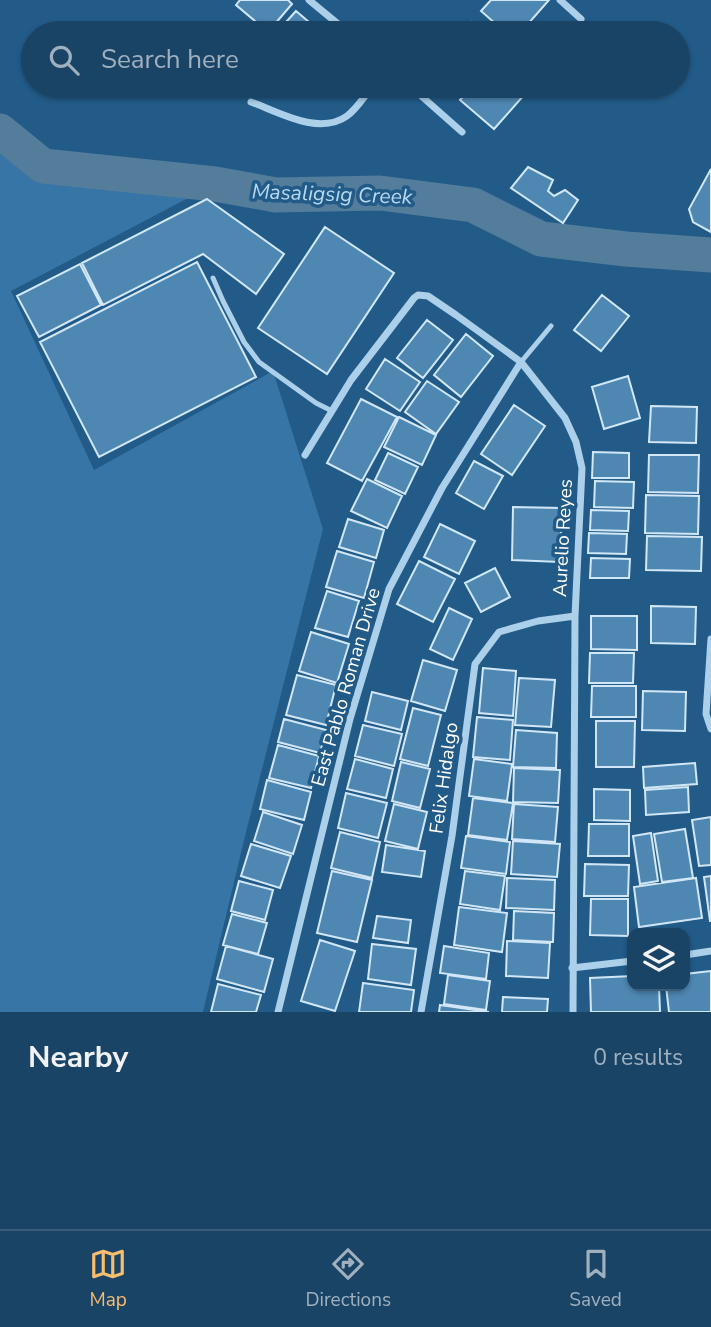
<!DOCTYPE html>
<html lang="en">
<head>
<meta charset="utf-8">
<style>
  body { margin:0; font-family:"Nunito Sans",sans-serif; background:#274e6f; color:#f1f3f6 }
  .controls { position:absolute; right:21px; bottom:21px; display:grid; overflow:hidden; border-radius:14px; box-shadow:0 2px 5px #0004 }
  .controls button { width:63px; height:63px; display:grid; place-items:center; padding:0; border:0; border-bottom:2px solid #385c7a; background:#1a4466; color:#f1f3f6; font:35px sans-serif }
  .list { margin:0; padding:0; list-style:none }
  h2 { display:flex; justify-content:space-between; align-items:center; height:91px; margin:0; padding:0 28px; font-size:30px }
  h2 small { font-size:23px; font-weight:400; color:#9fb0bf }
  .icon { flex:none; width:38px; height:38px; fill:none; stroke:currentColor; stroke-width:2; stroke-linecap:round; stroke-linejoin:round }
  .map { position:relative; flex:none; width:711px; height:1012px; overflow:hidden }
  .search { position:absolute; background:#1a4466; box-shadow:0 2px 5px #0004; left:21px; right:21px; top:21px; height:77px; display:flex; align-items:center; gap:18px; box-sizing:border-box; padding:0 24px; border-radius:38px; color:#9fb0bf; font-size:26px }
  .sheet { height:217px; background:#1a4466 }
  nav { display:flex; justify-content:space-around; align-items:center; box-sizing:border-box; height:98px; border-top:2px solid #385c7a; background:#1a4466; font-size:19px; color:#9fb0bf }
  nav a { display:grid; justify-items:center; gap:4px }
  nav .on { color:#f6be6e }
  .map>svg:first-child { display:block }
  .green { fill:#3675a5 }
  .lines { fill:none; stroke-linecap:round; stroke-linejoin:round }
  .river { stroke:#547c9b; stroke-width:35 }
  .building { fill:#4e87b2; stroke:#d1e7f7; stroke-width:2 }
  .lane { stroke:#acd0ea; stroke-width:5 }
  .street { stroke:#acd0ea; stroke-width:7 }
  .labels { text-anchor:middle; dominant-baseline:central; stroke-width:7; stroke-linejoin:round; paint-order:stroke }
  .street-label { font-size:19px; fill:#fff; stroke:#225b88 }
  .water-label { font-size:21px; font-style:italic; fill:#b8d9f1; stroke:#225b88 }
</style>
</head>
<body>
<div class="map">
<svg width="711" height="1012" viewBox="0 0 711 1012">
  <rect width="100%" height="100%" fill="#225b88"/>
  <path class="green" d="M0 131 43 166 215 184 11 291 94 470 273 371 323 529 245 836 203 1012H0Z"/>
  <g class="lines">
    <path class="river" d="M0 131 43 166 215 184 276 195 380 193 473 205 541 239 626 249 711 255"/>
  </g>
  <path class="building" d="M240 0H288L292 4 268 32 236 5Z
    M491 0H549L520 33H506L481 11Z
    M296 11 322 33H280L278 31Z
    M471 22 484 33H461Z
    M277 86H296L292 94Z
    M472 86H532L494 129 460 100Z
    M528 167 553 180 548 191 554 196 565 190 578 200 563 223 511 188Z
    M711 169V232L693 222 689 209Z
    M207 199 284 254 256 294 203 254 103 305 82 263Z
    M325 227 394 273 327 374 258 328Z
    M197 262 256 377 99 457 40 342Z
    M80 264 101 305 39 337 17 296Z
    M602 295 629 316 601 351 574 330Z
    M427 320 453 340 423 378 397 358Z
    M466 334 493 356 461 397 434 375Z
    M385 359 420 382 400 411 366 389Z
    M628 376 640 418 604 429 592 387Z
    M427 381 459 402 436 434 405 412Z
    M361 399 397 417 362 481 327 463Z
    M514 405 545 426 512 475 481 454Z
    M651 406 697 407 696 443 649 442Z
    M399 417 436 435 422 465 384 447Z
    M593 452 629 453V478H592Z
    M388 453 418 467 405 494 375 480Z
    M649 455H699L698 493 648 492Z
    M474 461 503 476 484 509 456 493Z
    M367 479 402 496 387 528 351 511Z
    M595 481 634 482 633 508 594 507Z
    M646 495 699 496 698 534 645 533Z
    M513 507 562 508 560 562 512 560Z
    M591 510 629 511 628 531 590 530Z
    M348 519 384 530 376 558 339 547Z
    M440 524 475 541 459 574 424 557Z
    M589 533 627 534 626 554 588 553Z
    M647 536 702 537 701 571 646 570Z
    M337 551 374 562 364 598 326 587Z
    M591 558 630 559 629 578H590Z
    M419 561 455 579 433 622 397 604Z
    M495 568 510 597 481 612 465 583Z
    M327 591 359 601 348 637 315 628Z
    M651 606 696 607 695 644 651 643Z
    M449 608 472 619 453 660 430 649Z
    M591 616H637V650L591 649Z
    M311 632 349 644 337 683 299 671Z
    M590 653H634L633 683H589Z
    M423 660 457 670 445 711 411 701Z
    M483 668 516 671 513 716 479 713Z
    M297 675 336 685 326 725 286 715Z
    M519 678 555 680 551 727 515 725Z
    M592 686H636V717H591Z
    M643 691 686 692 685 731 642 730Z
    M372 692 408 701 401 730 365 721Z
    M413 708 441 715 428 766 400 759Z
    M477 717 513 720 510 760 473 757Z
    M284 719 326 730 320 753 278 742Z
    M596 721H635L634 767H596Z
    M363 725 402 734 394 766 355 756Z
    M516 730 557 733 556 768 513 767Z
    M278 745 319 756 311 788 269 778Z
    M355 759 393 769 386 798 347 789Z
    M474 759 512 764 507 801 469 796Z
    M401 762 430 769 420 808 392 801Z
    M695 763 697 784 644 788 643 767Z
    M514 768 560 770 558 803 513 802Z
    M267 780 311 792 304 820 260 809Z
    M688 787 689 812 646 815 645 790Z
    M594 789 630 790V821L594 820Z
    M346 793 387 803 378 838 338 828Z
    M473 798 513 803 507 840 468 835Z
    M394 804 427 812 418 849 385 841Z
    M514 804 558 807 555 842 512 839Z
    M263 812 302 825 293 854 254 841Z
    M711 817V865L699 866 692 820Z
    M589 824H629V856H588Z
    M685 829 693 878 662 882 654 834Z
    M340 832 380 842 372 878 331 868Z
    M651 833 658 881 640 884 633 836Z
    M466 836 510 842 506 874 461 868Z
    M513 841 560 844 557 877 511 874Z
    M251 844 291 856 280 888 241 876Z
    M386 845 425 851 421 877 382 872Z
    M585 864 629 865 628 896H584Z
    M332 871 372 880 357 942 317 933Z
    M465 871 505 876 500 910 460 904Z
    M711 876V921H710L704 877Z
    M507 878 555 880 554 910 506 908Z
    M696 878 702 918 639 927 634 887Z
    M239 881 273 890 265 920 231 911Z
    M591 899H628V936L590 935Z
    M459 907 507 913 502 952 454 945Z
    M514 911 554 913 553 942 513 940Z
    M232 914 267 923 258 954 223 945Z
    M377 916 411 920 408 943 373 938Z
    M320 940 355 951 335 1011 301 1001Z
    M507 941 550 943 548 978 506 976Z
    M372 944 416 949 411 985 368 979Z
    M226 946 273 959 264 992 217 979Z
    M444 946 489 953 486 979 440 973Z
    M711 971V1012H669L666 986H685V974Z
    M448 975 490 981 486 1010 444 1004Z
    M632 976V986H659L660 1012H591L590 978Z
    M363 983 414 990 411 1012H359Z
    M218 984 261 995 256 1012H211Z
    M503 997 548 999 547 1012H502Z
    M440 1005 489 1012H439Z"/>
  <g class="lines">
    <path class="lane" d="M213 278 223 301 244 342 259 362 316 403 332 411
      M521 362 551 326"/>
    <path class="street" d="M309 0 349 33
      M560 0 581 19
      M410 86 462 132
      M251 102C279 112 319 136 347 116 357 109 365 95 373 86
      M305 455 351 380 414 298 418 295 428 296 456 315 521 362 565 418 576 442 582 468 575 616 573 1012
      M711 639 706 714 711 729
      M685 955 711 951
      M572 968 632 961
      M278 1012 350 719 389 589 442 488 521 362
      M421 1012 452 836 475 664 499 632 538 621 575 616"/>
  </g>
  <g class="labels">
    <g class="street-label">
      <text transform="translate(563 538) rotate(-87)">Aurelio Reyes</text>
      <text transform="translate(346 687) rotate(-74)">East Pablo Roman Drive</text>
      <text transform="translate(444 778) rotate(-82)">Felix Hidalgo</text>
    </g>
    <g class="water-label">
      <text transform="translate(332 194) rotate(2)">Masaligsig Creek</text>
    </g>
  </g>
</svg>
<div class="controls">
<button><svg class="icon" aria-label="layers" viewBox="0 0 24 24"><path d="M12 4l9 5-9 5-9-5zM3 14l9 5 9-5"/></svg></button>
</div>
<div class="search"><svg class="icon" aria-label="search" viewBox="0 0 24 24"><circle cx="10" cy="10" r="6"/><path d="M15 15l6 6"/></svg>Search here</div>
</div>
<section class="sheet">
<h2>Nearby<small>0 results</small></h2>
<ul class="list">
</ul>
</section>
<nav>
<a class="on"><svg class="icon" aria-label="map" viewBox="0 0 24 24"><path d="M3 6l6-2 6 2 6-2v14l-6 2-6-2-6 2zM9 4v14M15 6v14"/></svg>Map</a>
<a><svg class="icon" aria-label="directions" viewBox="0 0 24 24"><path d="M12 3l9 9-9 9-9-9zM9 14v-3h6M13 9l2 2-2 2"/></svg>Directions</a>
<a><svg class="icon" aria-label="saved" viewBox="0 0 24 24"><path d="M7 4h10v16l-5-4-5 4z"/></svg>Saved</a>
</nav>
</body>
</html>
